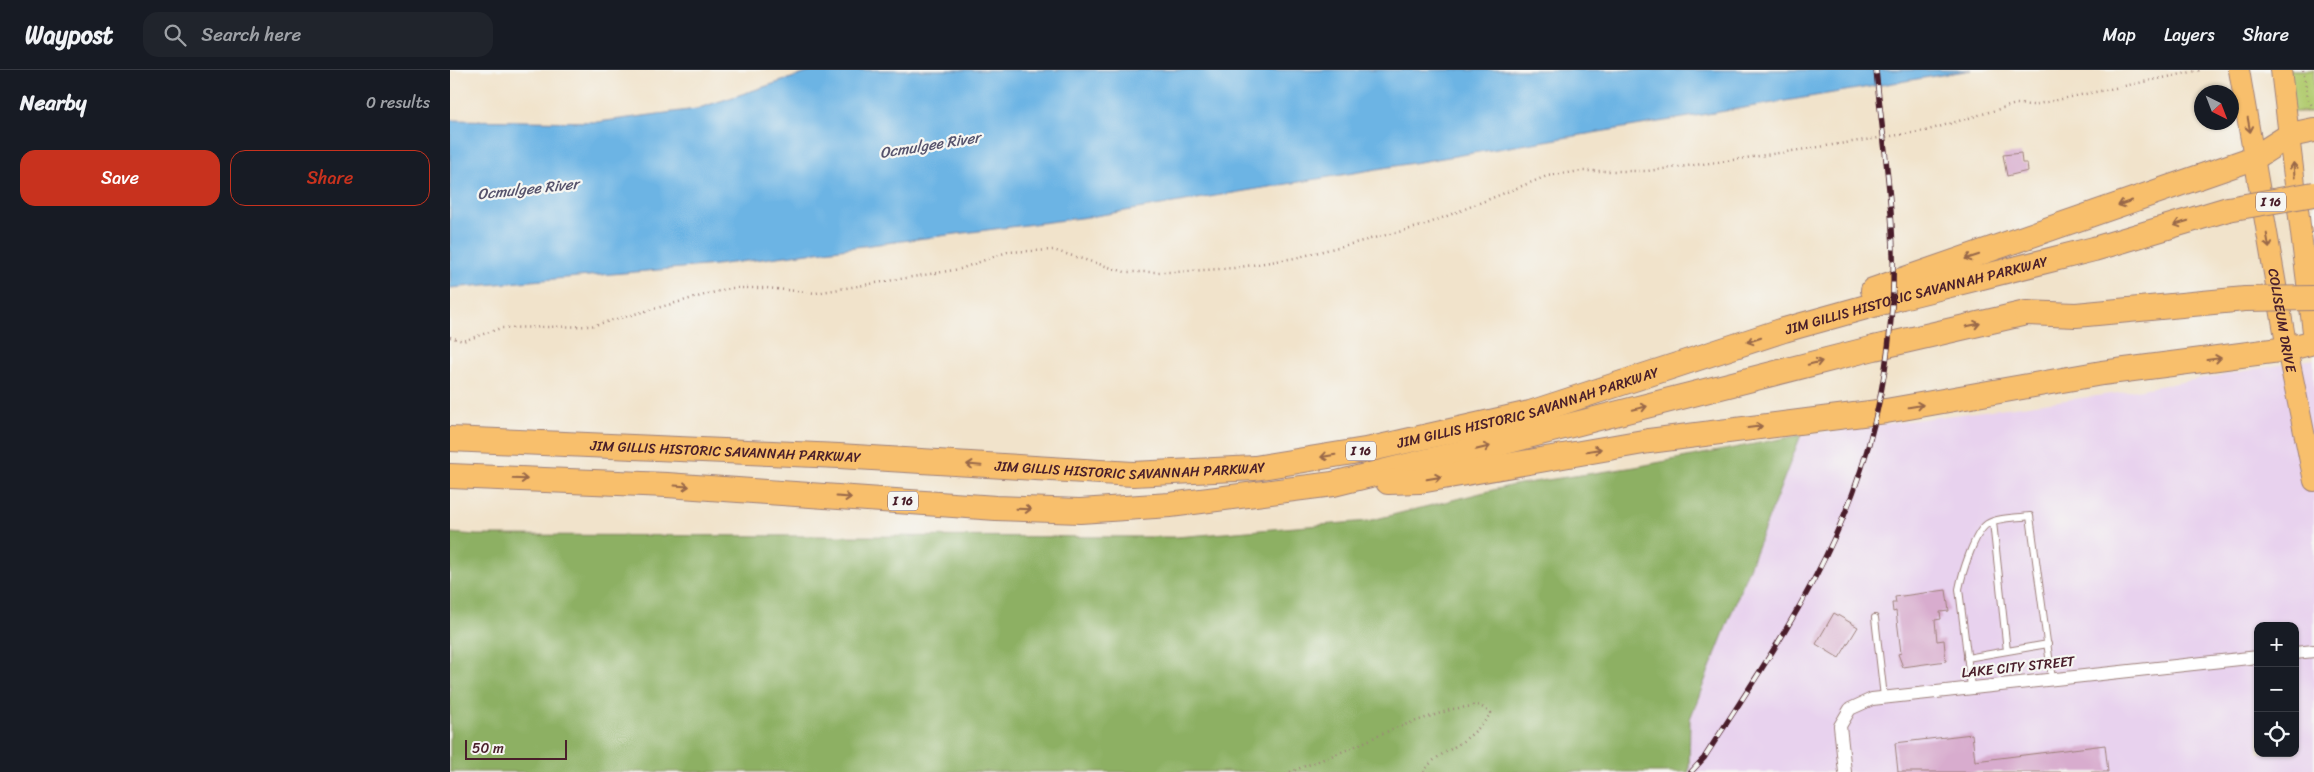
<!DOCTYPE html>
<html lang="en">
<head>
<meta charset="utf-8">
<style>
  body { margin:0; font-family:Sriracha,sans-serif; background:#20242c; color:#f1f3f6 }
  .controls { position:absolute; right:15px; bottom:15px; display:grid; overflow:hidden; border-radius:10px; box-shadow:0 1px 4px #0004 }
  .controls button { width:45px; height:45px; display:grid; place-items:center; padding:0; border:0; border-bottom:1px solid #363941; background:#171b24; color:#f1f3f6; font:25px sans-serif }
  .compass { position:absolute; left:1744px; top:15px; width:45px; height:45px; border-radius:50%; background:#171b24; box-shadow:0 1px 4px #0004; rotate:138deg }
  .scale { position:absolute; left:15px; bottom:12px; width:102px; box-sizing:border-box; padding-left:5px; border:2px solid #4a1f2b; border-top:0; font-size:14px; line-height:18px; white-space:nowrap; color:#4a1f2b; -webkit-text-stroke:4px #f6f6f2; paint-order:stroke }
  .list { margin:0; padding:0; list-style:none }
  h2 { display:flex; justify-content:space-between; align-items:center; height:65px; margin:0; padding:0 20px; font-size:21px }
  h2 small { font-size:16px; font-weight:400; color:#9ea1a6 }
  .actions { display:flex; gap:10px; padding:15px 20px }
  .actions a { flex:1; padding:11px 0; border:1px solid #c8321e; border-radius:15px; text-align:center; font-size:18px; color:#c8321e }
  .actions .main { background:#c8321e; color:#fff }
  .icon { flex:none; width:28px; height:28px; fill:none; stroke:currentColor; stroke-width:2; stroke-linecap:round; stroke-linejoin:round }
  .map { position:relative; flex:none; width:1864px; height:702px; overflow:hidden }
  header { display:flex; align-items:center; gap:30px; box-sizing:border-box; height:70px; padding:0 25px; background:#171b24; border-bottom:1px solid #363941 }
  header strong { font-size:24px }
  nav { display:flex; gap:28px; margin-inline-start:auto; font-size:18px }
  .search { width:350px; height:45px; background:#20242c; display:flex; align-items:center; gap:12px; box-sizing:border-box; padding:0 18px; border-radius:15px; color:#9ea1a6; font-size:19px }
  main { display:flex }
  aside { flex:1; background:#171b24 }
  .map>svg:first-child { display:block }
  .built { fill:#e8d2ee; fill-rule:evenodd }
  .green { fill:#b2cc71; stroke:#7e764e }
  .forest { fill:#8db063; stroke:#6c6847 }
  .water { fill:#6cb4e4; stroke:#5b6a88 }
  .building { fill:#d8acce }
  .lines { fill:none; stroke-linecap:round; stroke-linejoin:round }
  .lane-casing { stroke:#9e817b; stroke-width:8 }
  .street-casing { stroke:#9e817b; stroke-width:14 }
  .primary-casing { stroke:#9e817b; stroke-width:22 }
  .highway-casing { stroke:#9e817b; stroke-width:26 }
  .path { stroke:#9e817b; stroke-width:2.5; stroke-dasharray:1 4; stroke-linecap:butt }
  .lane { stroke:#fff; stroke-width:6 }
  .street { stroke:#fff; stroke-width:12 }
  .primary { stroke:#f8bf6c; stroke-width:20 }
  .highway { stroke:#f8bf6c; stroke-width:24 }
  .rail-casing { stroke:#4a1f2b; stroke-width:5.5 }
  .rail { stroke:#f6f6f2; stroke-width:4; stroke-dasharray:11; stroke-linecap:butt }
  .highway-bridge-casing { stroke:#9e817b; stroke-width:26; stroke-linecap:butt }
  .highway-bridge { stroke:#f8bf6c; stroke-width:24 }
  .oneway { stroke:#986748 }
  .labels { text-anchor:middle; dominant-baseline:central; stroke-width:4.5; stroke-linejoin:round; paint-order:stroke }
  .shield { fill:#f6f6f2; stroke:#7e6067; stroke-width:1 }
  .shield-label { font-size:12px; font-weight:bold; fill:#4a1f2b }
  .street-label { font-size:14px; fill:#4a1f2b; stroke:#f6f6f2 }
  .water-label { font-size:15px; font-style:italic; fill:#56536c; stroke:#f6f6f2 }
</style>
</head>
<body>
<header>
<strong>Waypost</strong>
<div class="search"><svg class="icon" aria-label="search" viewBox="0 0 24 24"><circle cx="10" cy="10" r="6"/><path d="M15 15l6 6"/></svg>Search here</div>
<nav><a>Map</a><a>Layers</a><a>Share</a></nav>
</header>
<main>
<aside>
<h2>Nearby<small>0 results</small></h2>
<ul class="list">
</ul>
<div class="actions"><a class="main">Save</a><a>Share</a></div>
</aside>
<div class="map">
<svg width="1864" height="702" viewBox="0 0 1864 702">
  <rect width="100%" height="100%" fill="#f6f6f2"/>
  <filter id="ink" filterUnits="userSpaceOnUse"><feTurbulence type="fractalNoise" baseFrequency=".02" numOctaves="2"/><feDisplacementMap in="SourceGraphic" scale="10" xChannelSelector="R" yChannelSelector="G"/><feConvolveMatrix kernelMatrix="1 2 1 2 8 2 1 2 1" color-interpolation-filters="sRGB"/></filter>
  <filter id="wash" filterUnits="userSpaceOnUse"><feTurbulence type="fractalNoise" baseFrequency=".0096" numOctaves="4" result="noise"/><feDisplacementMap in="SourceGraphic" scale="20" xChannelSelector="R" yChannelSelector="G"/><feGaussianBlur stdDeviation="1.12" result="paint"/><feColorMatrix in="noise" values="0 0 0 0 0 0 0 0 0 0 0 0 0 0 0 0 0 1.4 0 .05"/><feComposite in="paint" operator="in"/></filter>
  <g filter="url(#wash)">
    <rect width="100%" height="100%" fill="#f1e3cb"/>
    <path class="built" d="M1864 289V702H1239L1240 649 1351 365 1669 323ZM1808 556H1845V683H1808Z"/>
    <path class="green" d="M1825 0H1864V42H1833Z"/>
    <path class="forest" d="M1351 365 1240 649 1239 702H0V463L27 465 726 467 918 451 1063 415 1185 397Z"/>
    <path class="water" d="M366 0H1521L645 146 266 195 0 218V50L148 52 246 39Z"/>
    <g id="blocks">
      <path class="building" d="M1571 83 1572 93H1577L1578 101 1557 106 1553 85Z
        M1496 520 1499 541 1490 542 1491 549 1485 550 1487 571 1494 570 1496 591 1453 597 1448 584 1451 583 1446 541 1443 542 1442 533H1446L1445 527Z
        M1384 543 1408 557 1389 588 1366 574Z
        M1522 664 1525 691 1655 675 1658 702H1448L1445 673Z"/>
    </g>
  </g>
  <g filter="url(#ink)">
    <use href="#blocks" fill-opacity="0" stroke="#9e817b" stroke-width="1"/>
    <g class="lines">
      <g class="lane-casing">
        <path id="lane" d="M1543 452 1557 581
          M1425 548 1434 627
          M1517 588 1598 574
          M1521 617 1509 519C1512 504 1524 463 1537 454 1547 447 1568 448 1580 446L1602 609"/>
      </g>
      <g class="street-casing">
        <path id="street" d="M1845 583 1864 581
          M1395 702 1390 656 1400 639 1422 629 1808 587"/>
      </g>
      <g class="primary-casing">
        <g id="primary">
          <path id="s1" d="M1789 0 1837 279 1864 411"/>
          <path d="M1831 0 1864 270"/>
        </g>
      </g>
      <g class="highway-casing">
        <g id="highway">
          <path d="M1423 220 1804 88 1840 65 1864 60"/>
          <path id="s2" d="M0 369 389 386 683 404 805 398 921 379 1080 343 1334 260 1452 227 1644 179 1778 139"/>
          <path d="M0 406 217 415 546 438 630 441 720 435 883 414 1051 373 1424 278 1576 243"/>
          <path d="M938 412 970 411 1199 371 1436 341 1652 303 1837 279 1864 272"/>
        </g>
      </g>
      <path class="path" d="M1853 0 1858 28 1864 40
        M0 267 13 271 51 258 141 256 280 218H316L366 223 510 199 557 182 603 180 675 202H725L784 198 845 188 972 156 1097 106 1131 101H1197L1276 91 1475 61 1566 34 1583 35 1751 0
        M840 702 899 679 945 658 1003 639 1029 635 1041 643C1032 656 1021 666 1007 675 994 684 982 688 974 702"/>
      <use href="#lane" class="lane"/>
      <use href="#street" class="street"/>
      <use href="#primary" class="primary"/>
      <use href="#highway" class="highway"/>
      <g class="rail-casing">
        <path id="rail" d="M1241 702 1254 688C1301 615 1351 543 1386 464 1417 396 1435 322 1441 249 1449 166 1434 82 1426 0"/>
      </g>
      <use href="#rail" class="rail"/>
      <g class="highway-bridge-casing">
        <path id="highway-bridge" d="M1778 139 1864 124
          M1576 243 1626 245 1795 229 1864 228"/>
      </g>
      <use href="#highway-bridge" class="highway-bridge"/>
    </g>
    <defs><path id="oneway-shaft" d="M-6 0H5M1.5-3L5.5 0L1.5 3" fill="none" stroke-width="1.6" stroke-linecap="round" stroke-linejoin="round" transform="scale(1.25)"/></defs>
    <g class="oneway">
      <use href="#oneway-shaft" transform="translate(1799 55) rotate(80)"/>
      <use href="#oneway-shaft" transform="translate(1844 100) rotate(-95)"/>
      <use href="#oneway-shaft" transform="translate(1675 133) rotate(161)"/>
      <use href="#oneway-shaft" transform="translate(1731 153) rotate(163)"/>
      <use href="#oneway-shaft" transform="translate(1818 171) rotate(80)"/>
      <use href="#oneway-shaft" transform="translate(1522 187) rotate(162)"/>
      <use href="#oneway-shaft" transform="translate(1523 255) rotate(-12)"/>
      <use href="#oneway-shaft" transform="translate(1304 270) rotate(162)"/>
      <use href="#oneway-shaft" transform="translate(1764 289) rotate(-8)"/>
      <use href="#oneway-shaft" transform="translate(1365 293) rotate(-14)"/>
      <use href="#oneway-shaft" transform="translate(1466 336) rotate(-10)"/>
      <use href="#oneway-shaft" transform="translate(1190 338) rotate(-14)"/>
      <use href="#oneway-shaft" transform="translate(1305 357) rotate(-7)"/>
      <use href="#oneway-shaft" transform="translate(1033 378) rotate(-14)"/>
      <use href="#oneway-shaft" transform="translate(1144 380) rotate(-10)"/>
      <use href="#oneway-shaft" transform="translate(878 386) rotate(171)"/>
      <use href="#oneway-shaft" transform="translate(524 395) rotate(-175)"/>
      <use href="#oneway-shaft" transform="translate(984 408) rotate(-10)"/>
      <use href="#oneway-shaft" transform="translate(70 409) rotate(2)"/>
      <use href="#oneway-shaft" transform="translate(232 416) rotate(4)"/>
      <use href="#oneway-shaft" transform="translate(394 427) rotate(4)"/>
      <use href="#oneway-shaft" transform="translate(574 439) rotate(2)"/>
    </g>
  </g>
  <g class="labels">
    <g class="shield">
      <rect x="1806" y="122.5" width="30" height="19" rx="4"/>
      <rect x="896" y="371.5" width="30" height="19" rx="4"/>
      <rect x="438" y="421.5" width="30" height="19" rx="4"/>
    </g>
    <g class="shield-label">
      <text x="1821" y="132">I 16</text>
      <text x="911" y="381">I 16</text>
      <text x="453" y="431">I 16</text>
    </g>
    <g class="street-label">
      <text stroke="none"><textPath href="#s2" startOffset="1491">JIM GILLIS HISTORIC SAVANNAH PARKWAY</textPath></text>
      <text stroke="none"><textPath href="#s1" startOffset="254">COLISEUM DRIVE</textPath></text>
      <text stroke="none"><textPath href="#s2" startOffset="1086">JIM GILLIS HISTORIC SAVANNAH PARKWAY</textPath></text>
      <text stroke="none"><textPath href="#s2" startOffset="276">JIM GILLIS HISTORIC SAVANNAH PARKWAY</textPath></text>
      <text stroke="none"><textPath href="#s2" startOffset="681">JIM GILLIS HISTORIC SAVANNAH PARKWAY</textPath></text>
      <text transform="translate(1568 597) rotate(-6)">LAKE CITY STREET</text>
    </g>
    <g class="water-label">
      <text transform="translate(480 75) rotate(-9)">Ocmulgee River</text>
      <text transform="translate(78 119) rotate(-6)">Ocmulgee River</text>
    </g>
  </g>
</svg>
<div class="controls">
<button>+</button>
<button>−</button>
<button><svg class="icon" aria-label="locate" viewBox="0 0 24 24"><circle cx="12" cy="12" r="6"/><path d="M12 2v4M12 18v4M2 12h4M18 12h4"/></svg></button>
</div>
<svg class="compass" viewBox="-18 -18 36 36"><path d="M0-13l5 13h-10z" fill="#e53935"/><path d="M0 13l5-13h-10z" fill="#9ea1a6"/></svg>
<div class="scale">50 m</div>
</div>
</main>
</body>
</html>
